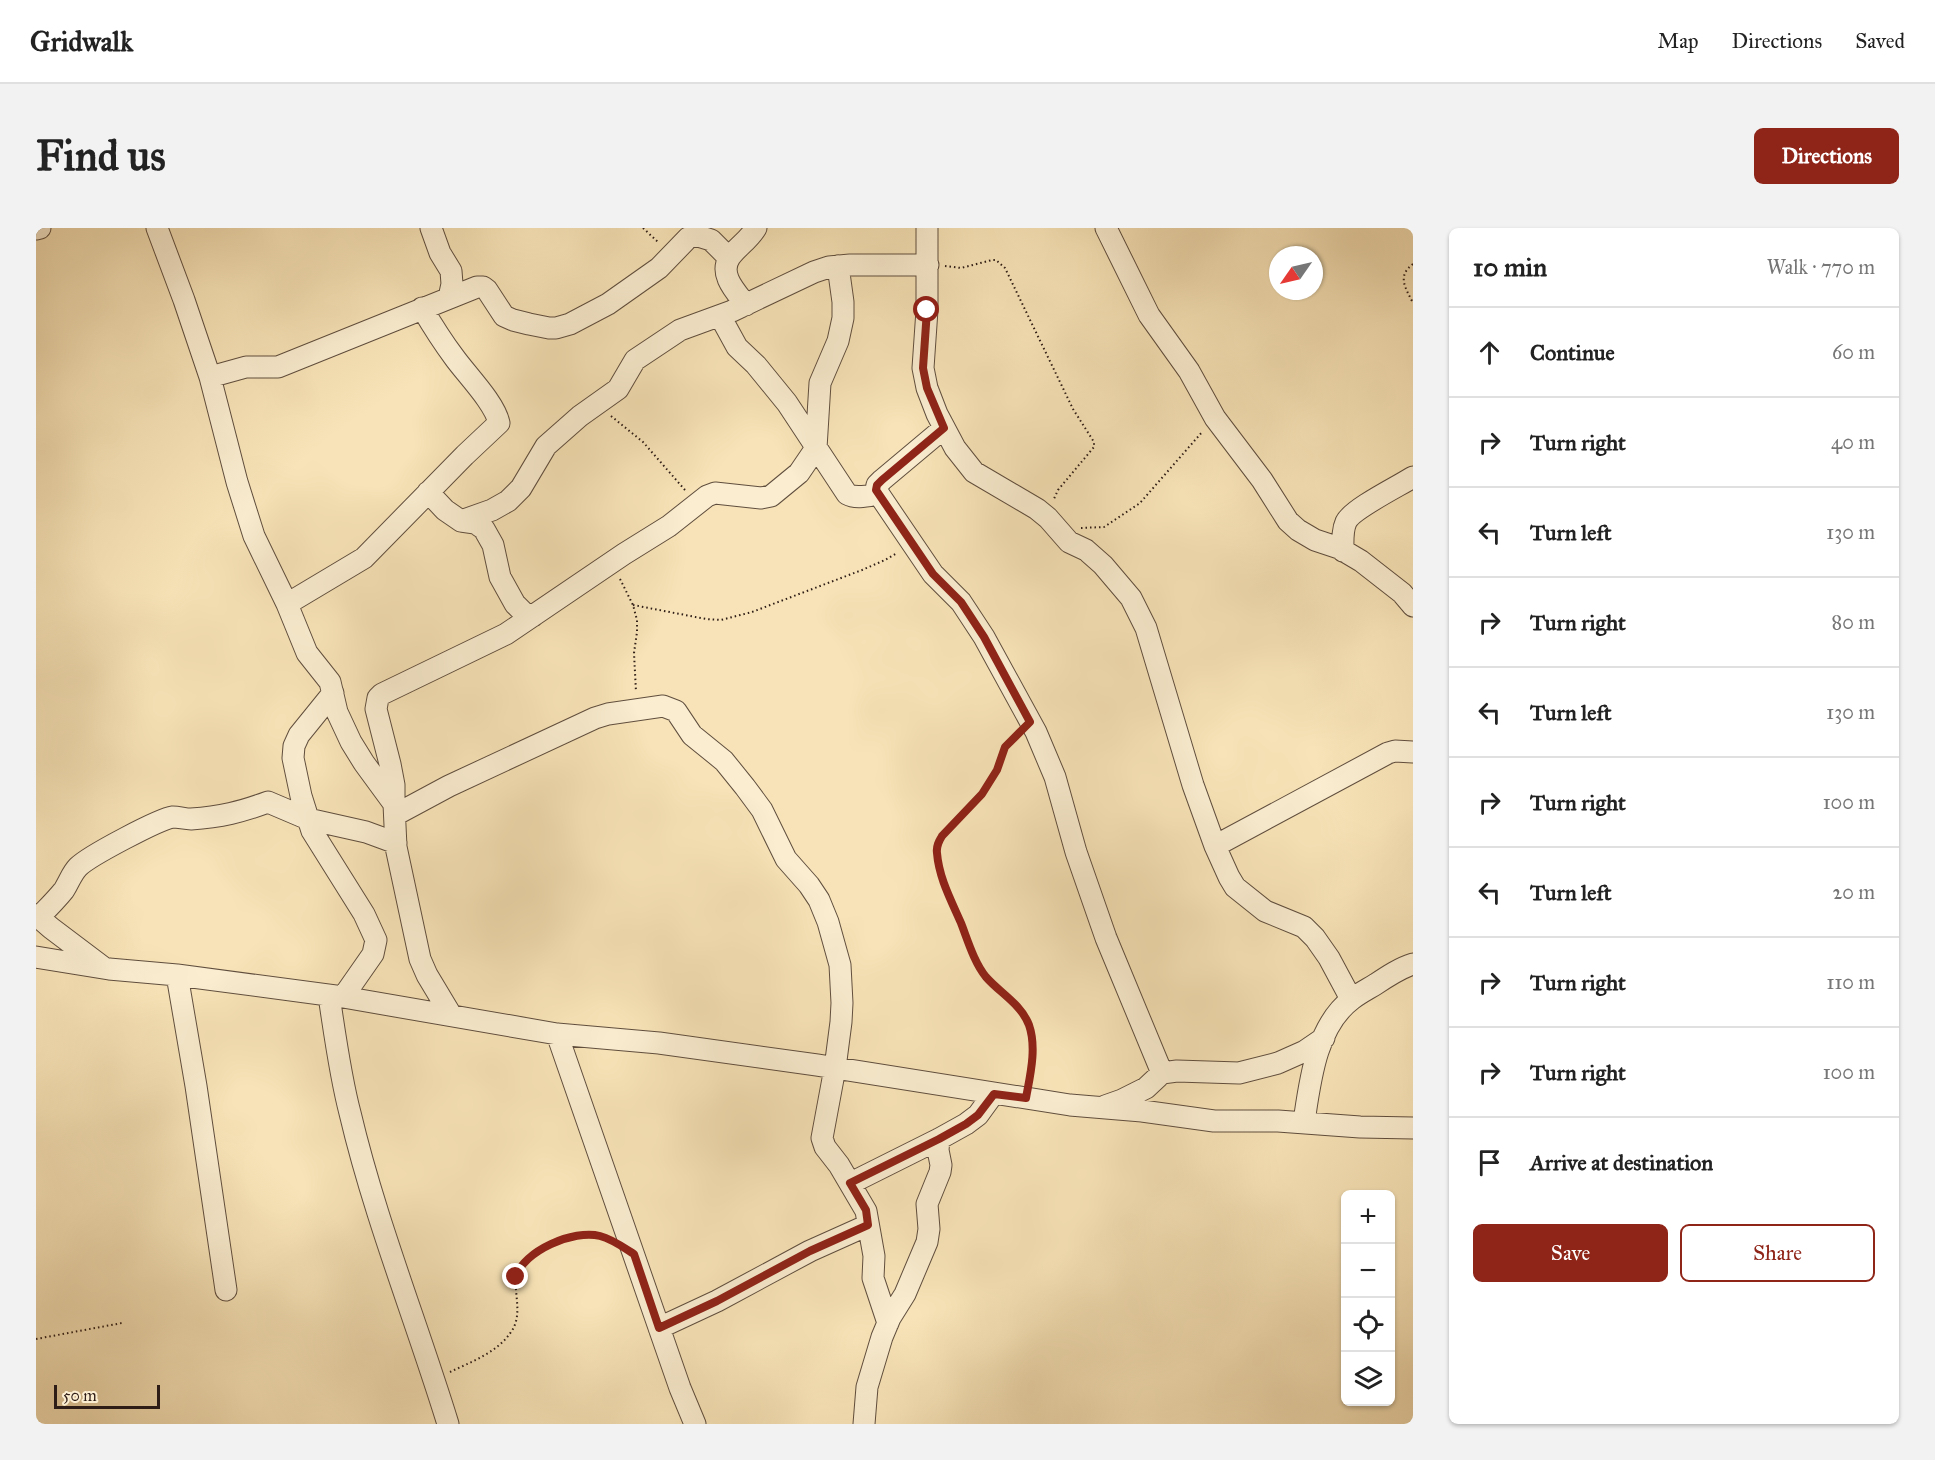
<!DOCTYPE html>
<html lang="en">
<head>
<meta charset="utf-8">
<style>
  body { margin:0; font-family:"IM FELL Great Primer",serif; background:#f2f2f2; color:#222 }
  .controls { position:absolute; right:18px; bottom:18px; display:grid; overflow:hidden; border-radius:9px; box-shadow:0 2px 4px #0004 }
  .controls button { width:54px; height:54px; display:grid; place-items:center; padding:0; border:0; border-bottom:2px solid #e0e0e0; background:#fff; color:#222; font:30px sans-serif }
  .compass { position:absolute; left:1233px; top:18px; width:54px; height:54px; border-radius:50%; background:#fff; box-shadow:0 2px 4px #0004; rotate:236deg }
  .scale { position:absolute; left:18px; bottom:15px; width:106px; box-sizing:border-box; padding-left:6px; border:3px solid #2e1c16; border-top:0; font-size:16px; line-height:21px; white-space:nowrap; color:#2e1c16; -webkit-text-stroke:4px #faedd0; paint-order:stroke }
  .stop { position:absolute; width:18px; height:18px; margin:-14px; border:4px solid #8f2418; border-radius:50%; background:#fff }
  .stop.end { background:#8f2418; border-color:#fff; box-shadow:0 2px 6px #0008 }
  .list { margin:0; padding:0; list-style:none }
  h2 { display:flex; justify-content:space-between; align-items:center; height:78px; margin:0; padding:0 24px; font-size:26px }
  h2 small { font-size:20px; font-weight:400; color:#767676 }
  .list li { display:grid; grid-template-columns:39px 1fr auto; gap:18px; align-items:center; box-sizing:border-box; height:90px; padding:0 24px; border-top:2px solid #e0e0e0 }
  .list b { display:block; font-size:22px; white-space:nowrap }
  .list em { font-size:20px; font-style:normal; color:#767676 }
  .actions { display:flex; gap:12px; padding:18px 24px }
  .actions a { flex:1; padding:14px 0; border:2px solid #8f2418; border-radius:9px; text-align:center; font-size:21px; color:#8f2418 }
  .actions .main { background:#8f2418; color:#fff }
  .icon { flex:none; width:33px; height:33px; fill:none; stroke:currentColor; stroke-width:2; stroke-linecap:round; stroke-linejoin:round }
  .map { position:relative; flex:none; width:1377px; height:1196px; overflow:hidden; border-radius:9px }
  header { display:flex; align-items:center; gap:36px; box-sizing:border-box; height:84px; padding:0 30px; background:#fff; border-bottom:2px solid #e0e0e0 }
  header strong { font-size:28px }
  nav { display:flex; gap:33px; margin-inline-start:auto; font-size:21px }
  .intro { display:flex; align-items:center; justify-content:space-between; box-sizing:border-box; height:144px; padding:0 36px }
  h1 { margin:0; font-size:42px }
  .button { padding:15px 27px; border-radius:9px; background:#8f2418; color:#fff; font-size:21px; font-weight:700 }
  main { display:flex; gap:36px; padding:0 36px }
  aside { flex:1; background:#fff; border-radius:9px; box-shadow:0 2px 4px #0004 }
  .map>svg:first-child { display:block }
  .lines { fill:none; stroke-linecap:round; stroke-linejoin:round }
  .minor-casing { stroke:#604e3e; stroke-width:23 }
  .path { stroke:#2e1c16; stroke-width:2; stroke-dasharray:1.5 3; stroke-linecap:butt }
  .minor { stroke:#faedd0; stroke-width:21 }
  .route { stroke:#8f2418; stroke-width:8 }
</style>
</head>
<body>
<header>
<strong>Gridwalk</strong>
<nav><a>Map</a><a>Directions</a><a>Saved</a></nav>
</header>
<div class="intro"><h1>Find us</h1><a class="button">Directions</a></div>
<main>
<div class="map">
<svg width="1377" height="1196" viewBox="0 0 1377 1196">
  <rect width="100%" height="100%" fill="#f7e3b7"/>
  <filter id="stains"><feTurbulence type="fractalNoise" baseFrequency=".00333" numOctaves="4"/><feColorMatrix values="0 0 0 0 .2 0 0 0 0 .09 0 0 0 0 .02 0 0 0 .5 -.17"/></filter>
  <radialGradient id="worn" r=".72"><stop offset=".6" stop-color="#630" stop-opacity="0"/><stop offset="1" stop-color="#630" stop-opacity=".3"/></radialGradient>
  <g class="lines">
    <g class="minor-casing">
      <path id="minor" d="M121 0 148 72 174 149 201 254 218 308 251 376 271 425 294 454 301 484 315 514 328 535 358 576 360 619 384 731 391 747 415 787
        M395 0 404 25 415 43 416 56 413 70
        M891 0V82L887 140 891 160 901 186 919 220 938 244 1001 281 1012 290 1033 314 1050 322 1067 337 1095 370 1110 400 1157 557 1179 618 1193 649 1199 659 1229 683 1268 699 1279 710 1293 730 1315 771
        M1070 0 1113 87 1153 143 1179 190 1226 252 1252 293 1262 302 1279 312 1303 320 1325 333 1366 365 1377 378
        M0 1 4 0
        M710 77C700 64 682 46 694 29 702 18 712 13 720 0
        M684 88 701 119 720 137 751 175 811 266C820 271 831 268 842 266
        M174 149 210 139H242L441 59H447L451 62 468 88 477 92 493 96 513 100H520L534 96 572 76 623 40 652 10 659 7 675 12 693 30
        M908 200 846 252 841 257 840 262 897 346 925 374 948 409 1000 504 1019 549 1040 624 1070 710 1126 845
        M392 264 409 282 425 293 439 295 448 301 457 317 464 349 479 376 487 384 497 388
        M425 293 456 282 472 273 485 260 510 218 544 188 582 161 599 132 644 102 696 83 778 44 793 39 814 37H892
        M1307 323C1307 313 1306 303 1310 294 1316 281 1363 258 1377 249
        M251 376 328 330 429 227 463 195C459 175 430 146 418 129 406 113 396 97 386 80
        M297 465 263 507 258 518 257 530 265 568 276 603 328 686 340 712 337 726 307 769
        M358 575V557L354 536 340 481 342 470 346 466 470 406 588 326 633 298 671 268 679 265 725 270 735 268 763 245 780 220 784 155 802 113 807 90V74L802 38
        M359 587 413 558 559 490 572 486 627 478 640 483 656 507 688 533 709 559 726 582 750 631 773 657 783 672 792 694 804 737 806 775 805 794 799 840 786 910 789 919 803 937 830 983 838 1028 837 1050 852 1095
        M1179 618 1352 525 1359 523 1377 524
        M0 687 15 700 68 740
        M2 690C11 681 20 672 28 662 33 654 36 645 42 639 53 628 123 591 137 589 143 589 149 591 155 591 185 589 205 584 232 574L272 591 330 604 360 615
        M0 729 73 741 141 747 307 769 521 806 623 815 781 837 1034 877 1106 883 1178 893H1242L1324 899 1377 900
        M141 747 160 858 190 1062
        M293 768C299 807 304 847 314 885 339 991 380 1092 412 1196
        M521 806 644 1160 659 1196
        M1069 878 1086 872 1110 860 1126 845 1141 843 1203 845 1242 835 1269 823 1288 810
        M1268 894C1274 853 1280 798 1316 771 1324 765 1332 761 1340 756 1352 748 1364 740 1377 736
        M815 955 903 911 930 896 942 887 958 865
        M623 1100 681 1073 774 1023 832 997
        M828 1196 831 1159 846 1109 854 1090 869 1066 891 1014 893 1001 891 976 904 944 905 937 902 922 903 911"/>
    </g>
    <path class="path" d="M607 0 623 15
      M1377 36C1361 48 1369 59 1377 75
      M909 38 925 40 956 32H960L969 40 1037 181 1058 214V219L1022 262 1017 273
      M575 188 607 214 649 262
      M1045 300 1068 299 1104 275 1167 203
      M584 351 597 377 601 392V404L598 425 600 464
      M597 377 670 391 685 392 716 384 826 342 849 332 861 325
      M982 507 969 519 961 541 946 566 906 608C903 613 900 617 901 624 903 651 916 673 926 698 933 715 938 737 952 751 966 766 987 777 994 798 999 815 997 836 993 853
      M0 1111 86 1095
      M414 1144C435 1134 462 1124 475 1104 487 1087 478 1067 480 1049 482 1027 527 1009 547 1007 557 1006 565 1008 574 1012"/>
    <use href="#minor" class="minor"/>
  </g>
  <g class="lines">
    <path class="route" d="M480 1049C487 1023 538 1001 564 1008 576 1011 587 1019 598 1026L623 1100 681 1073 774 1023 832 997 830 982 814 955 903 911 930 896 942 887 958 866 990 870C994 848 1001 820 993 797 985 776 964 765 950 749 938 734 932 713 925 695 915 672 903 650 901 625 900 618 903 613 906 608L946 566 961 542 969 519 994 494 948 409 925 374 897 346 840 262 841 257 846 252 908 200 891 160 887 140 891 82"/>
  </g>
  <rect width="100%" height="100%" filter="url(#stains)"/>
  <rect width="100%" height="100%" fill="url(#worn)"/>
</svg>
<div class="controls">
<button>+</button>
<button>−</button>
<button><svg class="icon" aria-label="locate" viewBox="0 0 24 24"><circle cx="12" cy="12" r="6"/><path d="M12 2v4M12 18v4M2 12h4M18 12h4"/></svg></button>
<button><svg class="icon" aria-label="layers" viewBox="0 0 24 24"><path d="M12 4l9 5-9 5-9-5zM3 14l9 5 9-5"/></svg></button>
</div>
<svg class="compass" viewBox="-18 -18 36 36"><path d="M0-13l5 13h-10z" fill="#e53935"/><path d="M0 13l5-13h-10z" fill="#767676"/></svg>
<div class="scale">50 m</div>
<div class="stop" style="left:891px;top:82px"></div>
<div class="stop end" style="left:480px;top:1049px"></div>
</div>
<aside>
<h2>10 min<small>Walk · 770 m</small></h2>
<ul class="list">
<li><svg class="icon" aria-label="ahead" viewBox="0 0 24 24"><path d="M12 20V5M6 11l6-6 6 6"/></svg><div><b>Continue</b></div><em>60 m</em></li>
<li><svg class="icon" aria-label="right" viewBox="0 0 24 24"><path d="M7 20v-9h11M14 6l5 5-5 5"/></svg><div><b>Turn right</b></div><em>40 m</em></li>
<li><svg class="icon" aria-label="left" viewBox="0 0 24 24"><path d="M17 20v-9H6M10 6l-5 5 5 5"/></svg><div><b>Turn left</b></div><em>130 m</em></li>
<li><svg class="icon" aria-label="right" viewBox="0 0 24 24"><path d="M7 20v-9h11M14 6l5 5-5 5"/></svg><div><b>Turn right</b></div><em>80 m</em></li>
<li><svg class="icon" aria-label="left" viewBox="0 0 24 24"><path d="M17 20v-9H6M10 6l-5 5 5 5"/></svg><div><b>Turn left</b></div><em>130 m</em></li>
<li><svg class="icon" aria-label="right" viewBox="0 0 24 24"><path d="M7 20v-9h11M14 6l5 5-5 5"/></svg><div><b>Turn right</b></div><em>100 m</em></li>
<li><svg class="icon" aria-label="left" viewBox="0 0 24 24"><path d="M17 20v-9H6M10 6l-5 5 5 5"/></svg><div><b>Turn left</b></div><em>20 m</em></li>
<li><svg class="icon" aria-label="right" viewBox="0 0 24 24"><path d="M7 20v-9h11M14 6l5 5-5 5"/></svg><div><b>Turn right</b></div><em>110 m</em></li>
<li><svg class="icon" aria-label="right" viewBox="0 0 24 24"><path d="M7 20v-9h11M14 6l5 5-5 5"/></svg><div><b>Turn right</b></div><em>100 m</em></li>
<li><svg class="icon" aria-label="arrive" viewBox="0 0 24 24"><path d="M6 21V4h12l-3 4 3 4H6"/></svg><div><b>Arrive at destination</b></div></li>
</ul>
<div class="actions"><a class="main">Save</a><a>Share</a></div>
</aside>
</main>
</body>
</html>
